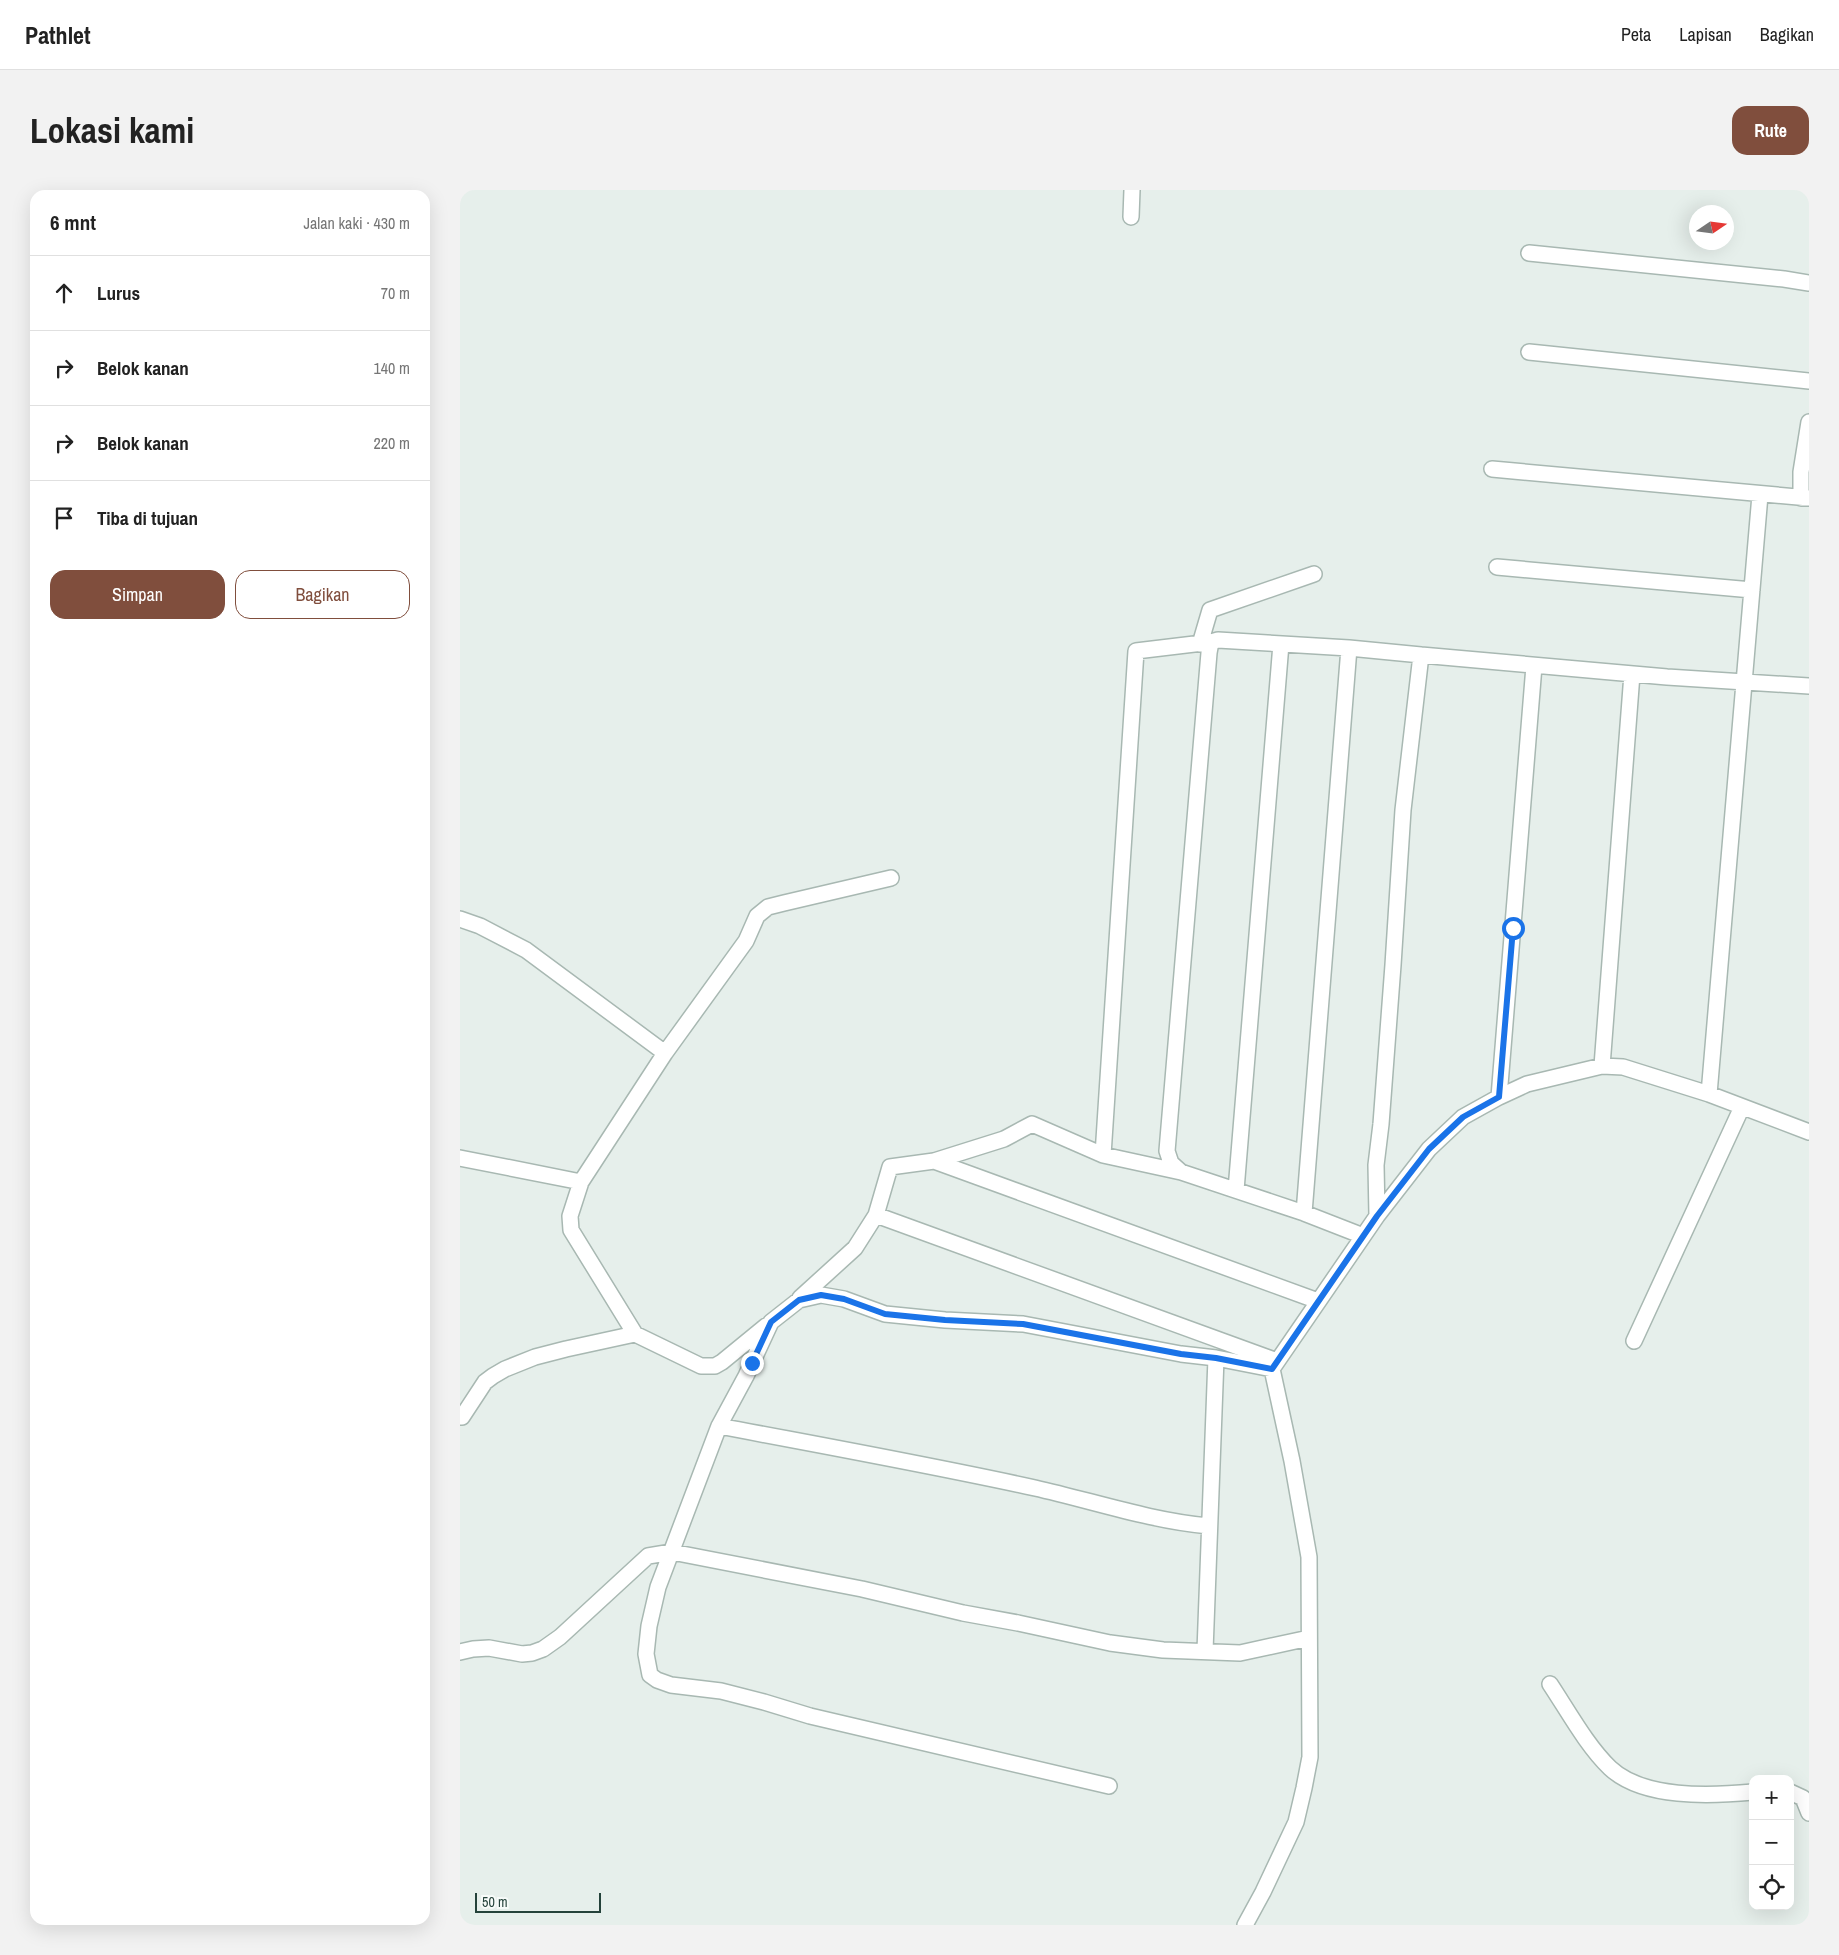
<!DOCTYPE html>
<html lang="id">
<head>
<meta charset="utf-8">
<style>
  body { margin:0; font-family:"Archivo Narrow",sans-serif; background:#f2f2f2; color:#222 }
  .controls { position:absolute; right:15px; bottom:15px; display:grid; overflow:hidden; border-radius:10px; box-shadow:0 5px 20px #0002 }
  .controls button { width:45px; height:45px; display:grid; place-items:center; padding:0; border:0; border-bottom:1px solid #e0e0e0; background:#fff; color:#222; font:25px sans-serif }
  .compass { position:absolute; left:1229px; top:15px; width:45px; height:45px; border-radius:50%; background:#fff; box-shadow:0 5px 20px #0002; rotate:77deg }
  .scale { position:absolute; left:15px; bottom:12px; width:126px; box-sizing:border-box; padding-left:5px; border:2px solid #24423a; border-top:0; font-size:14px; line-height:18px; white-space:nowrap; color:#24423a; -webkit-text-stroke:4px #f7fbf9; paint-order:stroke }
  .stop { position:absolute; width:15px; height:15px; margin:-11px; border:4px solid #1a73e8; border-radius:50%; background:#fff }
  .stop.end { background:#1a73e8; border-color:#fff; box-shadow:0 1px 5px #0008 }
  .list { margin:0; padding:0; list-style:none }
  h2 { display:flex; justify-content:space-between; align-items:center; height:65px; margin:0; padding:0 20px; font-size:21px }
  h2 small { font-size:16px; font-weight:400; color:#767676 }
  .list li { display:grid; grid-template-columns:32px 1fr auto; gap:15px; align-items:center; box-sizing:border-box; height:75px; padding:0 20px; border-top:1px solid #e0e0e0 }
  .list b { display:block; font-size:19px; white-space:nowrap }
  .list em { font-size:16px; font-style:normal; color:#767676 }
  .actions { display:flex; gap:10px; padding:15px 20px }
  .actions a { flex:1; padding:11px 0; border:1px solid #804e3d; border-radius:15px; text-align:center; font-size:18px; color:#804e3d }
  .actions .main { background:#804e3d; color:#fff }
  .icon { flex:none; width:28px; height:28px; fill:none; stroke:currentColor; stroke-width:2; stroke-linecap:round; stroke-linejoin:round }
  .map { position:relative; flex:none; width:1349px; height:1735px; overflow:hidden; border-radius:15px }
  header { display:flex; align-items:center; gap:30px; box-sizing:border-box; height:70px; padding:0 25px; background:#fff; border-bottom:1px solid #e0e0e0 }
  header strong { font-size:24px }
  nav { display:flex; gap:28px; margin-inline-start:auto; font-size:18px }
  .intro { display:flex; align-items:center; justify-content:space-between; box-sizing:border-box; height:120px; padding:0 30px }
  h1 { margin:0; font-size:35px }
  .button { padding:12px 22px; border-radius:15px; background:#804e3d; color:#fff; font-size:18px; font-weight:700 }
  main { display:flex; gap:30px; padding:0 30px }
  aside { flex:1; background:#fff; border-radius:15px; box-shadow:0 5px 20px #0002 }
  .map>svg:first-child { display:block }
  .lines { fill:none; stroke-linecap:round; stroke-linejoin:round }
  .minor-casing { stroke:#a8b8b2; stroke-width:18 }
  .minor { stroke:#fff; stroke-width:15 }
  .route { stroke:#1a73e8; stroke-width:6 }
</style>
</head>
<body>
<header>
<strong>Pathlet</strong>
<nav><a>Peta</a><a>Lapisan</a><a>Bagikan</a></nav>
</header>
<div class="intro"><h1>Lokasi kami</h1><a class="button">Rute</a></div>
<main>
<aside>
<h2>6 mnt<small>Jalan kaki · 430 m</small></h2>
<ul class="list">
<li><svg class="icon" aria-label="ahead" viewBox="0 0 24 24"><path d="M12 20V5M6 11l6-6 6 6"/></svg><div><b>Lurus</b></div><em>70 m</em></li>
<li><svg class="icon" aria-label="right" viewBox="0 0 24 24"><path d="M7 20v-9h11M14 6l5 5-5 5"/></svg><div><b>Belok kanan</b></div><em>140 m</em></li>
<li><svg class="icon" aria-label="right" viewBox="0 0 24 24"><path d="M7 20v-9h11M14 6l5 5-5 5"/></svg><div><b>Belok kanan</b></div><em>220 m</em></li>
<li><svg class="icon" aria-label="arrive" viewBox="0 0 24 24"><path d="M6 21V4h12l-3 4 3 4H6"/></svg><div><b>Tiba di tujuan</b></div></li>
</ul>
<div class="actions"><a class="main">Simpan</a><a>Bagikan</a></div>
</aside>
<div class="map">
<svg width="1349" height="1735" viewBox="0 0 1349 1735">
  <rect width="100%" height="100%" fill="#e6efeb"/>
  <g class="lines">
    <g class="minor-casing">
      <path id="minor" d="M671 27 672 0
        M1069 63 1324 89 1349 93
        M1069 162 1349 191
        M1032 279 1349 308
        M1341 308V282L1349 232
        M1037 377 1292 400
        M740 454 750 420 854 384
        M0 729 20 736 66 760 205 863
        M1142 876 1172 484
        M1249 904 1300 305
        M1039 907 1074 476
        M0 968 121 992 205 863 286 751 297 726 308 717 324 713 431 688
        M474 971 858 1111
        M721 982 643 965 676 461 751 452
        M121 992 110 1026 111 1040 175 1144
        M776 1000 821 454
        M844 1023 889 458
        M416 1025 817 1171
        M917 1026 916 975 921 934 933 775 943 620 961 465 1207 487 1349 496
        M903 1046 844 1023 721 982 711 973 707 961 749 463 751 452 758 450 889 458 961 465
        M340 1108 395 1058 416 1025 430 977 474 971 544 949 572 934 643 965
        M1174 1151 1282 917
        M0 1227H2L25 1192 33 1186 45 1179 75 1167 106 1159 175 1144 241 1176H255L262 1172 306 1136
        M259 1236C364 1256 470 1275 575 1298 633 1311 691 1331 749 1336
        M745 1461 756 1168
        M0 1462 13 1459 29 1458 62 1464 72 1463 83 1459 100 1447 188 1366 212 1362 402 1399 503 1423 558 1433 650 1453 703 1460 780 1463 849 1448
        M1090 1494C1108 1521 1127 1556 1150 1578 1183 1609 1250 1606 1293 1602
        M649 1596 350 1526 304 1512 261 1501 211 1495 197 1490 190 1485 186 1464 189 1436 198 1397 259 1236 286 1186 311 1132 339 1110 361 1105 384 1109 425 1124 485 1130 563 1134 721 1164 756 1168 812 1179
        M1330 1602 1343 1608 1349 1623
        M785 1735 803 1702 836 1632 844 1598 850 1567 849 1367 832 1271 812 1179 917 1026 969 959 1003 927 1039 907 1067 894 1142 876 1163 877 1249 904 1349 942"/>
    </g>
    <use href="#minor" class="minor"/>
  </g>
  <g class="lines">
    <path class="route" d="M292 1173 311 1132 339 1110 361 1105 384 1109 425 1124 485 1130 563 1134 721 1164 756 1168 812 1179 917 1026 969 959 1003 927 1039 907 1053 738"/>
  </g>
</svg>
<div class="controls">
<button>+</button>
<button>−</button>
<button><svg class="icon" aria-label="locate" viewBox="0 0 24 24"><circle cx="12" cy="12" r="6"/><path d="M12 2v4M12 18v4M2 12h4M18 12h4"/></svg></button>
</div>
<svg class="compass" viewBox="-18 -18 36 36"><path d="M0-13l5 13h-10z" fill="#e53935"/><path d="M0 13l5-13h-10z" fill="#767676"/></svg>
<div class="scale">50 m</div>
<div class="stop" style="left:1053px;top:738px"></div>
<div class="stop end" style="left:292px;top:1173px"></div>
</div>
</main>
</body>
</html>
